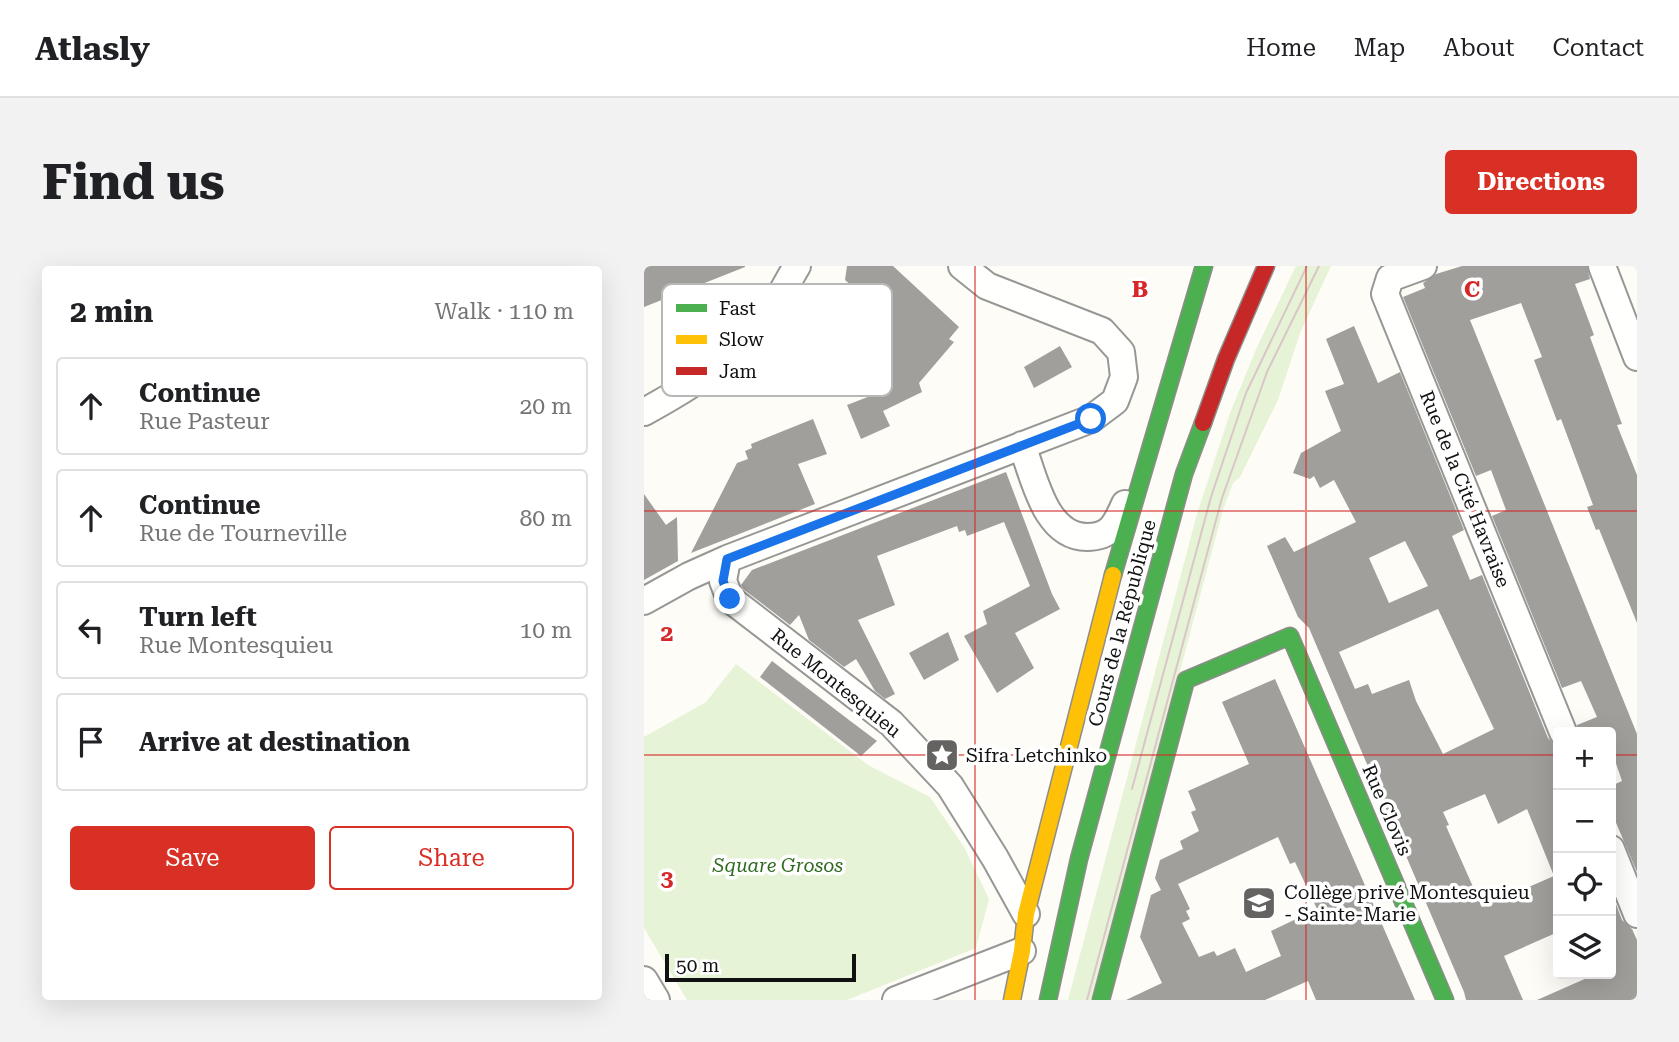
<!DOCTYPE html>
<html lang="en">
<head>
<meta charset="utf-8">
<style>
  body { margin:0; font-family:"Roboto Serif",serif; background:#f2f2f2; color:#202124 }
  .controls { position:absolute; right:21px; bottom:21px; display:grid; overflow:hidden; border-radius:7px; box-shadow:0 7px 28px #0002 }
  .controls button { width:63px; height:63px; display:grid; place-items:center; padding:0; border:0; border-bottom:2px solid #e0e0e0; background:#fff; color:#202124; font:35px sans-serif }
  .scale { position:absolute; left:21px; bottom:18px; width:191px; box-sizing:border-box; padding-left:7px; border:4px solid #111; border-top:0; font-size:19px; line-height:24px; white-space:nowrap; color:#111; -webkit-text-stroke:5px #fff; paint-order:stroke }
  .stop { position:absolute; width:21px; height:21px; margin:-16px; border:5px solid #1a73e8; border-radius:50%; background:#fff }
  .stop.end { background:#1a73e8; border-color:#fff; box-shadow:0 2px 7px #0008 }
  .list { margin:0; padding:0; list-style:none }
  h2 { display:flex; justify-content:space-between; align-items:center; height:91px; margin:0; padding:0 28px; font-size:30px }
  h2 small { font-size:23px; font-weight:400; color:#757577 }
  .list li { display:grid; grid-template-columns:46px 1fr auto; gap:21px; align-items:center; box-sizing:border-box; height:98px; margin:0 14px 14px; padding:0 14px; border:2px solid #e0e0e0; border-radius:7px }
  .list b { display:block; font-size:26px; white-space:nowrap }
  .list p { margin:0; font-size:23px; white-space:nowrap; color:#757577 }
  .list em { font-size:23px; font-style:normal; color:#757577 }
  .actions { display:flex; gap:14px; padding:21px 28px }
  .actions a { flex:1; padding:16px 0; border:2px solid #d93025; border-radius:7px; text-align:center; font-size:24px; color:#d93025 }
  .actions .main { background:#d93025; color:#fff }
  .icon { flex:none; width:38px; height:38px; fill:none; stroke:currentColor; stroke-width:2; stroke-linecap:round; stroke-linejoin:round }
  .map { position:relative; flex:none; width:993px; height:734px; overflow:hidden; border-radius:7px }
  header { display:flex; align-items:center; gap:42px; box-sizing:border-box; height:98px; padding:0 35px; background:#fff; border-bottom:2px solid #e0e0e0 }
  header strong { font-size:33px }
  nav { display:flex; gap:38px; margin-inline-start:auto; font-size:24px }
  .intro { display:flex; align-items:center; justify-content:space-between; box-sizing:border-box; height:168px; padding:0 42px }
  h1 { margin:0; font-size:49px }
  .button { padding:18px 32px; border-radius:7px; background:#d93025; color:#fff; font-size:24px; font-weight:700 }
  main { display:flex; gap:42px; padding:0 42px }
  aside { flex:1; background:#fff; border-radius:7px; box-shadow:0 7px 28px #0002 }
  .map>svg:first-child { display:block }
  .green { fill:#e7f3d7 }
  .building { fill:#a19f9c; fill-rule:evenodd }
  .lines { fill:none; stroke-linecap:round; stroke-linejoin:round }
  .street-casing { stroke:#979795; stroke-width:30 }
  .fast-casing { stroke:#8e8d8b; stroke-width:19 }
  .slow-casing { stroke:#8e8d8b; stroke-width:19 }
  .jam-casing { stroke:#8e8d8b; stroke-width:19 }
  .street { stroke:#fffffe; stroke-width:26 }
  .fast { stroke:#4caf50; stroke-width:16 }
  .slow { stroke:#ffc107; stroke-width:16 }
  .jam { stroke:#c62828; stroke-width:16 }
  .tram { stroke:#d9c6c7; stroke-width:2 }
  .route { stroke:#1a73e8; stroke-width:9 }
  .grid { fill:none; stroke:#d62828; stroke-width:2; stroke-opacity:0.55 }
  .labels { text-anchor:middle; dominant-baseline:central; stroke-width:7; stroke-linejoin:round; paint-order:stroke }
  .street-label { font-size:19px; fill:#111; stroke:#fff }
  .poi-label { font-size:19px; fill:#111; stroke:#fff; text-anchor:start }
  .park-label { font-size:19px; font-style:italic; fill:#2f6b1f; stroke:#fff }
  .key { fill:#fff; stroke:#b8b8b8; stroke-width:2 }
  .key-label { font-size:19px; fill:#111 }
  .grid-label { font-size:23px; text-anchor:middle; font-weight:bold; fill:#d62828; stroke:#fff; stroke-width:7; stroke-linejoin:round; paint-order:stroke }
</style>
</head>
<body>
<header>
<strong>Atlasly</strong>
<nav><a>Home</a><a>Map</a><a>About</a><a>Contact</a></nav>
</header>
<div class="intro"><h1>Find us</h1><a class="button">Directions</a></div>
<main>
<aside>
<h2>2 min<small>Walk · 110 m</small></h2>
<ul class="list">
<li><svg class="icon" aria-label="ahead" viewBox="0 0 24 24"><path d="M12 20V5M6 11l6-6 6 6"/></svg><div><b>Continue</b><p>Rue Pasteur</p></div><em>20 m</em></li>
<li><svg class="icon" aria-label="ahead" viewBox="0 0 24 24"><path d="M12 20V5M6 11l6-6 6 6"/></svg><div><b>Continue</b><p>Rue de Tourneville</p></div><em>80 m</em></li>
<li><svg class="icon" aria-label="left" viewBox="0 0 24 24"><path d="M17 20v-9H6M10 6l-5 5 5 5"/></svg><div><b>Turn left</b><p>Rue Montesquieu</p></div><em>10 m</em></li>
<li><svg class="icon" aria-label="arrive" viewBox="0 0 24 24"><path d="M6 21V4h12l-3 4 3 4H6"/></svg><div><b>Arrive at destination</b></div></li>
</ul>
<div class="actions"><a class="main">Save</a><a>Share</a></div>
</aside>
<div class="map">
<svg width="993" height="734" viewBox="0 0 993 734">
  <rect width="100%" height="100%" fill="#fdfcf7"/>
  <path class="green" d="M652 0H687L656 67 634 134 596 211 589 217 579 244 448 734H424L553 248 586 147 613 81Z
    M92 398 224 499 286 531 320 581 345 633 332 682 203 734H43L0 662V471L62 436Z"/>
  <path class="building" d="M0 0H101V1L0 41Z
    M203 0H249L315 61 305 73 310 76 275 117 278 126 239 145 246 160 217 173 203 139 234 127 205 102 213 92 198 79 202 74 192 65 221 32 201 14Z
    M818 0H943L946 13 931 18 950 69 946 71 978 158 973 159 993 209V357L955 263 952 264 943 241 949 239 917 153 913 155 890 94 898 91 877 37 826 54 993 468V606L967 545V520L978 515 967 483V466H934L933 459 953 451 937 415 918 422 848 250 862 244 847 204 832 210 759 31 781 22 779 17 792 8Z
    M710 60 734 117 756 106 820 264 808 270 826 314 838 309 904 472 914 481V666L860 690 879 734H822L820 726 665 362 654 351 623 280 641 271 650 286 712 256 690 214 676 222 670 210 666 213 649 207 657 187 697 165 681 125 700 118 682 73ZM761 275 784 320 745 337 725 292ZM794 343 850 463 799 488 772 435 765 414 728 428 724 418 711 423 695 386ZM841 528 854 558 883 543 910 610 838 641 802 560 805 559 799 546Z
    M416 80 428 101 390 122 380 101Z
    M169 153 183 188 154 198 171 238 47 287 93 197 104 193 101 185 108 182 107 178Z
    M362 206 408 328 416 343 371 367 390 402 353 427 320 370 343 358 339 345 386 320 360 256 323 270 321 264 315 266 313 260 233 290 251 339 214 354 251 428 241 433 231 425 212 393 200 401 165 374 155 349 146 359 99 323 97 319 108 304Z
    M0 228 22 259 33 251 34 295 0 314Z
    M304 366 315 394 280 414 265 387Z
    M128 395 205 454 233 475 217 490 116 411Z
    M631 413 771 734H672L664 715 621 734H482L518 717 496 671 507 629 517 624 511 612 516 594 539 583 536 575 555 565 547 546 552 544 544 525 605 498 578 436ZM634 571 646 598 651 596 673 643 627 665 637 690 602 706 591 682 573 690 570 685 555 691 538 657 546 653 542 645 546 643 534 618Z
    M967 625 978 654 988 663 993 674V734H893L952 708H967Z"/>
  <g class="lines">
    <g class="street-casing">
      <path id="street" d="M779 0 746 12 741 28 919 466
        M958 0 993 91
        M0 146C44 122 88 95 119 56 132 39 142 18 153 0
        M378 179C390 211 401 271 443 271 467 271 472 258 481 238
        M83 293 79 315 86 333 247 457 306 520 351 592 382 648
        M0 335 45 310 83 293 447 153 471 135 480 111 477 86 458 65 343 20 318 0
        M967 583 993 648
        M0 714 12 734
        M252 734 378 685"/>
    </g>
    <g class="fast-casing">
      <path id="fast" d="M469 309 560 0
        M404 734 435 593 540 208 559 157
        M457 734 542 414 646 370 801 734"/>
    </g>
    <g class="slow-casing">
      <path id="slow" d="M368 734 378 685 382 648 469 309"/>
    </g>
    <g class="jam-casing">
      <path id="jam" d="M559 157 582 93 622 0"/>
    </g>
    <use href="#street" class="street"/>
    <use href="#fast" class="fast"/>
    <use href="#slow" class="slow"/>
    <use href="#jam" class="jam"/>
    <path class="tram" d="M488 523 567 231 602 127 663 0
      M443 734 578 232 623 106 675 0"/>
  </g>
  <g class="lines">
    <path class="route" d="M86 333 79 315 83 293 447 153"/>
  </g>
  <path class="grid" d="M331 0V734M662 0V734M0 245H993M0 489H914M967 489H993"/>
  <defs>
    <g id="sight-square" transform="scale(1.75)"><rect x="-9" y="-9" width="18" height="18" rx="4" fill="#646362" stroke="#fff"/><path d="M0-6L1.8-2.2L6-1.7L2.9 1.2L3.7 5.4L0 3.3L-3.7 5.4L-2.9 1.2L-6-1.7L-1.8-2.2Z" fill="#fff"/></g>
    <g id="school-square" transform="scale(1.75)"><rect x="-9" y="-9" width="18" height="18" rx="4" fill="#646362" stroke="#fff"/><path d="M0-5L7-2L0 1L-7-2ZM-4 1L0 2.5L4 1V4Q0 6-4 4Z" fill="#fff"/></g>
  </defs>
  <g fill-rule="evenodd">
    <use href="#sight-square" x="298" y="489"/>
    <use href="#school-square" x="615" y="637"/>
  </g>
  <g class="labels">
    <g class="street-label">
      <text transform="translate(821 223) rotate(68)">Rue de la Cité Havraise</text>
      <text transform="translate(478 357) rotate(-75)">Cours de la République</text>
      <text transform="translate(192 417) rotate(39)">Rue Montesquieu</text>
      <text transform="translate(743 544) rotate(67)">Rue Clovis</text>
    </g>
    <g class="poi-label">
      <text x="322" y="489">Sifra Letchinko</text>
      <text x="640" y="626">Collège privé Montesquieu<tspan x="640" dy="22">- Sainte-Marie</tspan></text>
    </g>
    <g class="park-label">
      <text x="134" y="599">Square Grosos</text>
    </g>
  </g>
  <rect x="18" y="18" width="230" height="112" rx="10" class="key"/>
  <rect x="32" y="38" width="31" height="8" fill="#4caf50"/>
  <rect x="32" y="69" width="31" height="9" fill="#ffc107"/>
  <rect x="32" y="101" width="31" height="8" fill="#c62828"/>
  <g class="key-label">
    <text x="75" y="49">Fast</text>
    <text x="75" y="80">Slow</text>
    <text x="75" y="112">Jam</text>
  </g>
  <g class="grid-label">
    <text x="496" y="31">B</text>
    <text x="828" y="31">C</text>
    <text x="23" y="375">2</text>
    <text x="23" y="620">3</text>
  </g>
</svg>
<div class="controls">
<button>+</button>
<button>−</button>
<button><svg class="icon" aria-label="locate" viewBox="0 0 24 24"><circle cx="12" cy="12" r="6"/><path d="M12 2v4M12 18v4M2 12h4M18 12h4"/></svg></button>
<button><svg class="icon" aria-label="layers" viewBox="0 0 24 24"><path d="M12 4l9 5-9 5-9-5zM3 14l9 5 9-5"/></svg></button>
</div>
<div class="scale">50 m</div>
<div class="stop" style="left:447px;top:153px"></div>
<div class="stop end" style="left:86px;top:333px"></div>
</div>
</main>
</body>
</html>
